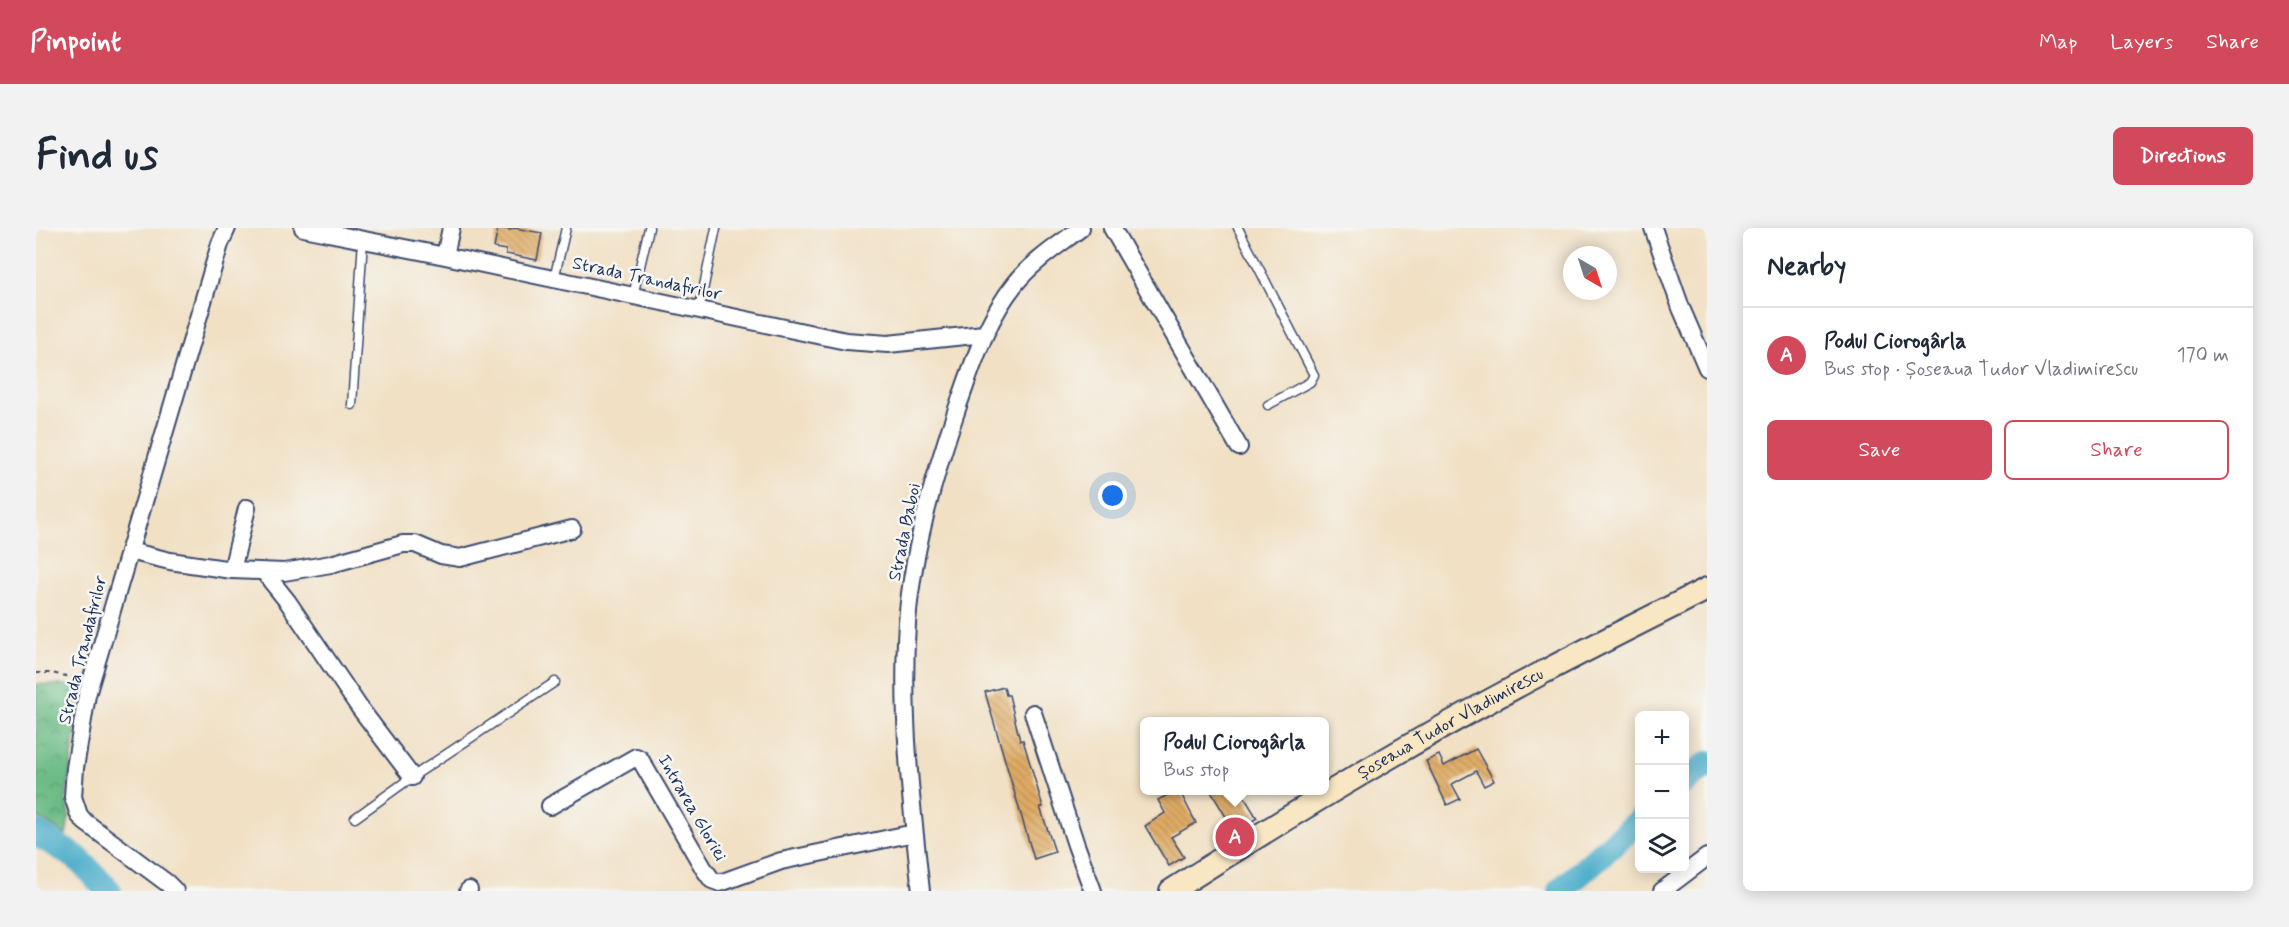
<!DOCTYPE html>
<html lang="en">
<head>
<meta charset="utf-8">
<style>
  body { margin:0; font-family:Mynerve,sans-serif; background:#f2f2f3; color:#1f2937 }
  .controls { position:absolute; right:18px; bottom:18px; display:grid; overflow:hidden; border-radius:9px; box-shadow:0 3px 15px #0003 }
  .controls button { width:54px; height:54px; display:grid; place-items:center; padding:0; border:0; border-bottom:2px solid #e0e1e3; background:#fff; color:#1f2937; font:30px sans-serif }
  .compass { position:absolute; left:1527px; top:18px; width:54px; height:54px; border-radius:50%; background:#fff; box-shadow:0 3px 15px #0003; rotate:141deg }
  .you { position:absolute; left:1077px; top:268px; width:21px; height:21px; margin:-15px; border:4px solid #fff; border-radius:50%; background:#1a73e8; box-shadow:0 0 0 9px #1a73e833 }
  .badge { display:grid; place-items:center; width:39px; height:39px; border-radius:50%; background:#d1495b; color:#fff; font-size:20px; font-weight:700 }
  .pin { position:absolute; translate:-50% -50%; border:3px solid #fff; box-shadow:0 2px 6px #0006 }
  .popup { position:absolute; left:1104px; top:489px; width:189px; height:78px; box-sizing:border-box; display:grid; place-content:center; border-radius:9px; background:#fff; filter:drop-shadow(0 2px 4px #0005); font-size:20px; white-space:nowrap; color:#747a83 }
  .popup b { font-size:22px; color:#1f2937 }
  .popup::after { content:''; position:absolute; left:50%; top:100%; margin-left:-12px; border:12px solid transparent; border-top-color:#fff }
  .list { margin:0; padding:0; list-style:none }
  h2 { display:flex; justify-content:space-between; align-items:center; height:78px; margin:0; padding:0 24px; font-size:26px }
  h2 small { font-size:20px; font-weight:400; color:#747a83 }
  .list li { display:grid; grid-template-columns:39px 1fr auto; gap:18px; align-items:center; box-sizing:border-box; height:96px; padding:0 24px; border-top:2px solid #e0e1e3 }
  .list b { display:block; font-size:22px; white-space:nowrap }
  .list p { margin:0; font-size:20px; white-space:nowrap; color:#747a83 }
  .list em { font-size:20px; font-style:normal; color:#747a83 }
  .actions { display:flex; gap:12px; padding:18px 24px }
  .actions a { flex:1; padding:14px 0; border:2px solid #d1495b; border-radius:9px; text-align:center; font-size:21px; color:#d1495b }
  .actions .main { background:#d1495b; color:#fff }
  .icon { flex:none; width:33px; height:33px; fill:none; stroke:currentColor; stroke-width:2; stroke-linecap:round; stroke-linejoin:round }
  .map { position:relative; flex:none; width:1671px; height:663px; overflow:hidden; border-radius:9px }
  header { display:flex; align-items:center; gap:36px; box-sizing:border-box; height:84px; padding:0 30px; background:#d1495b; color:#fff }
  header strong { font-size:28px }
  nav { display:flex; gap:33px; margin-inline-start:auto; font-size:21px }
  .intro { display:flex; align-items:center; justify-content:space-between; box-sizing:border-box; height:144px; padding:0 36px }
  h1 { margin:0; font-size:42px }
  .button { padding:15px 27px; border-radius:9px; background:#d1495b; color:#fff; font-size:21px; font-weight:700 }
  main { display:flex; gap:36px; padding:0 36px }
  aside { flex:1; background:#fff; border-radius:9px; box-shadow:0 3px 15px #0003 }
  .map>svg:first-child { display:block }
  .forest { fill:url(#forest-crowns); stroke:#447672; stroke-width:1.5 }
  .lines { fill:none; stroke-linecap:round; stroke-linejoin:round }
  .river { stroke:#4badca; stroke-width:26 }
  .building { fill:url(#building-back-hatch) }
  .lane-casing { stroke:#3b4a6d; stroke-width:11 }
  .street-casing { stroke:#3b4a6d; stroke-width:20 }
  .secondary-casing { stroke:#3b4a6d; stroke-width:26 }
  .path { stroke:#3b4a6d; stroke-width:2; stroke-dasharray:4.5 4.5; stroke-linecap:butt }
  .lane { stroke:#fff; stroke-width:8 }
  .street { stroke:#fff; stroke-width:16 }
  .secondary { stroke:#f9e7c3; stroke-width:22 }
  .labels { text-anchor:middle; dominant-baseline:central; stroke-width:5; stroke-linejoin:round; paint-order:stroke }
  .street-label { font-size:18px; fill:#1b2f5e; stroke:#f6f6f2 }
</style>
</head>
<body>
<header>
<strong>Pinpoint</strong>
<nav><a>Map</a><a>Layers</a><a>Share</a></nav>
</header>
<div class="intro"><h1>Find us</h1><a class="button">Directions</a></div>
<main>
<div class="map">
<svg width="1671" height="663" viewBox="0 0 1671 663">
  <defs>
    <pattern id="forest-crowns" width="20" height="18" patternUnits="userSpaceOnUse" patternTransform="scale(1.5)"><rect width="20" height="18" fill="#6dbc86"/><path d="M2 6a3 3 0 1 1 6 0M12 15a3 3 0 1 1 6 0" fill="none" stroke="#599971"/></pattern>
    <pattern id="building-back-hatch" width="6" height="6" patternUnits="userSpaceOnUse" patternTransform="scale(1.5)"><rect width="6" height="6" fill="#e0ac65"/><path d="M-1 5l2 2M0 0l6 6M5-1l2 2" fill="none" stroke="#b58c56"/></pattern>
  </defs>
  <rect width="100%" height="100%" fill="#f6f6f2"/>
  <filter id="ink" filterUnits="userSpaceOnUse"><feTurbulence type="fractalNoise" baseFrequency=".0167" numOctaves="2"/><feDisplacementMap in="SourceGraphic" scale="12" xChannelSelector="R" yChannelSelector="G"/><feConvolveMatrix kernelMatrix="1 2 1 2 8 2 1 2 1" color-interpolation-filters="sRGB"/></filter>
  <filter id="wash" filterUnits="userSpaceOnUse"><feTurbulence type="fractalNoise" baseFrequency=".008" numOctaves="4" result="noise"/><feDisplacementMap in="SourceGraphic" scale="24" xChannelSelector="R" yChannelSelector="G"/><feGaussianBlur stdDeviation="1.35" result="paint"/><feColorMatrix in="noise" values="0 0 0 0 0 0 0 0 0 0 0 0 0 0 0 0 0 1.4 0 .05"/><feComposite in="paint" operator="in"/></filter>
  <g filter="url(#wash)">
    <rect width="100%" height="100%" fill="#f1e0c4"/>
    <path class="forest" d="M0 456 46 458 30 573 33 588 30 607 0 588Z"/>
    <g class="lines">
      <path class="river" d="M1648 554 1671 536
        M0 605 41 630 73 663
        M1524 663 1604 592"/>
    </g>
    <g id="blocks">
      <path class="building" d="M462 0 474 2 479 0 506 5 501 32 470 26V22L458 20Z
        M968 459 970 467H973L984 513 987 512 1007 579H1004L1019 624 998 631 949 464Z
        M1440 521 1458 553 1448 558 1440 543 1416 556 1424 571 1411 577 1390 533 1403 527 1408 538Z
        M1141 562H1143L1160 595 1135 609 1148 629 1133 638 1109 598 1129 585 1122 572Z
        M1174 562H1204L1221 590 1199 604Z"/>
    </g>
  </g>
  <g filter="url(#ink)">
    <use href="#blocks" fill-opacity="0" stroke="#3b4a6d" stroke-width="1.5"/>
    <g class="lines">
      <g class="lane-casing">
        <path id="lane" d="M1202 0 1278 147 1274 154 1232 177
          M518 51 530 0
          M597 68 613 0
          M663 82 680 0
          M316 177 327 12
          M319 590 376 549 519 454"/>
      </g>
      <g class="street-casing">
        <path id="street" d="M267 0 409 28 810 113 852 116 948 106
          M1076 0 1203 219
          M1617 0 1645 80 1671 140
          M409 28 415 0
          M93 323 134 333 196 342 248 344 295 336 367 316H379L405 327 424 330 536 301
          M196 342 211 280
          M228 344 252 374 323 479 376 549
          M997 485 1040 617 1057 663
          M514 578 600 529 604 531 668 641 676 652 684 655 745 633 878 605
          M139 663 131 655 49 594 43 587 37 569 39 540 51 467 184 16 191 0
          M432 663 433 662
          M885 663C875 574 865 485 871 395 876 325 900 241 923 175 938 133 951 91 979 56 996 34 1023 17 1045 0
          M1626 663 1671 629"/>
      </g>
      <g class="secondary-casing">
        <g id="secondary">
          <path id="s1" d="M1135 663C1255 586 1378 512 1504 446 1559 417 1615 389 1671 361"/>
        </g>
      </g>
      <path class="path" d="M0 445H15L40 450"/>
      <use href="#lane" class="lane"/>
      <use href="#street" class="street"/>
      <use href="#secondary" class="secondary"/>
    </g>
  </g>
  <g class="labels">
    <g class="street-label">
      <text transform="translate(611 51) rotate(12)">Strada Trandafirilor</text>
      <text transform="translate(869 304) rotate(-78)">Strada Baboi</text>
      <text transform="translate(47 422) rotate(-76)">Strada Trandafirilor</text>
      <text stroke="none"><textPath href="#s1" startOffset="326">Șoseaua Tudor Vladimirescu</textPath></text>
      <text transform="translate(656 580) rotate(60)">Intrarea Gloriei</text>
    </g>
  </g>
</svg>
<div class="controls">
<button>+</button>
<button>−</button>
<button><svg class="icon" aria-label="layers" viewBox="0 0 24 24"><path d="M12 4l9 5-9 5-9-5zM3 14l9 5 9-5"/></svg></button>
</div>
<svg class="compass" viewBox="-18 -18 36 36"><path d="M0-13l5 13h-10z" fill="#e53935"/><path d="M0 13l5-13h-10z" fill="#747a83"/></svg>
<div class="you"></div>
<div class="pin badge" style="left:1199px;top:609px">A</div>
<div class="popup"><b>Podul Ciorogârla</b>Bus stop</div>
</div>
<aside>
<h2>Nearby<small></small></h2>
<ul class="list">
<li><span class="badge">A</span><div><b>Podul Ciorogârla</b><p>Bus stop · Șoseaua Tudor Vladimirescu</p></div><em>170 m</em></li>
</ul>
<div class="actions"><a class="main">Save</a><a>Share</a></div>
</aside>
</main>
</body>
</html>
